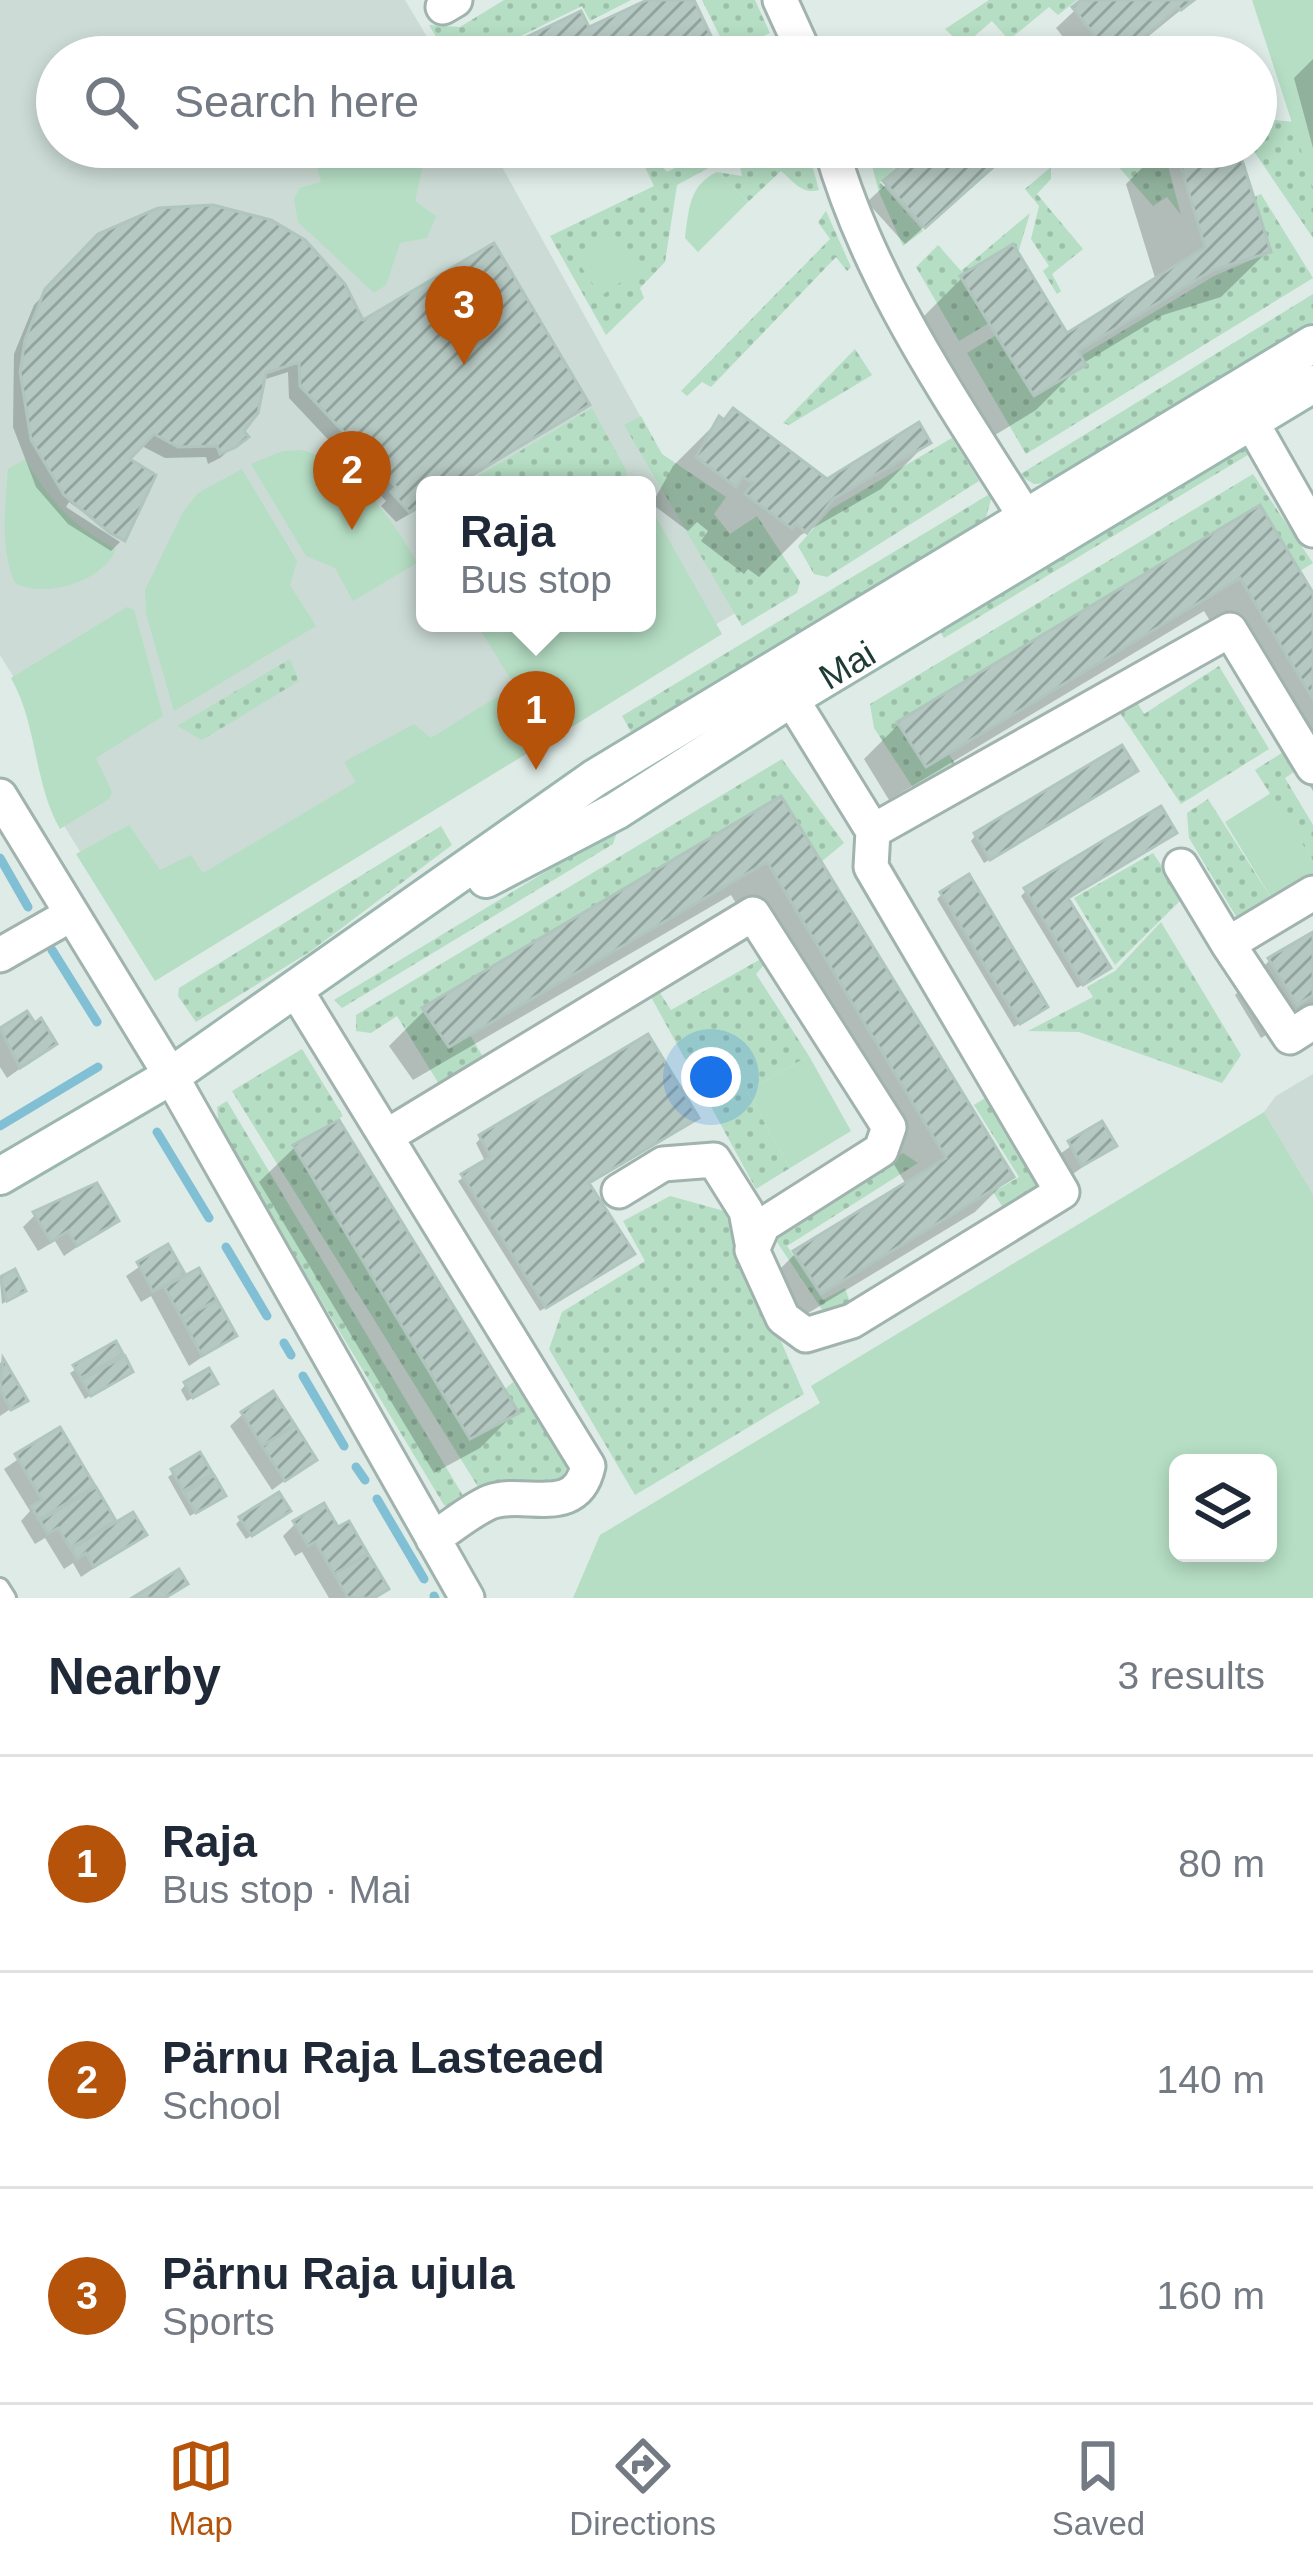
<!DOCTYPE html>
<html lang="en">
<head>
<meta charset="utf-8">
<style>
  body { margin:0; font-family:Helvetica,sans-serif; background:#f6f6f7; color:#1f2937 }
  .controls { position:absolute; right:36px; bottom:36px; display:grid; overflow:hidden; border-radius:18px; box-shadow:0 6px 18px #0003 }
  .controls button { width:108px; height:108px; display:grid; place-items:center; padding:0; border:0; border-bottom:3px solid #e0e1e3; background:#fff; color:#1f2937; font:60px sans-serif }
  .you { position:absolute; left:711px; top:1077px; width:42px; height:42px; margin:-30px; border:9px solid #fff; border-radius:50%; background:#1a73e8; box-shadow:0 0 0 18px #1a73e833 }
  .badge { display:grid; place-items:center; width:78px; height:78px; border-radius:50%; background:#b45309; color:#fff; font-size:39px; font-weight:700 }
  .pin { position:absolute; translate:-50% -99px; filter:drop-shadow(0 3px 6px #0008) }
  .pin::after { content:''; position:absolute; top:63px; width:42px; height:36px; background:inherit; clip-path:polygon(0 0,100% 0,50% 100%) }
  .popup { position:absolute; left:416px; top:476px; width:240px; height:156px; box-sizing:border-box; display:grid; place-content:center; border-radius:18px; background:#fff; filter:drop-shadow(0 3px 9px #0005); font-size:39px; white-space:nowrap; color:#747a83 }
  .popup b { font-size:45px; color:#1f2937 }
  .popup::after { content:''; position:absolute; left:50%; top:100%; margin-left:-24px; border:24px solid transparent; border-top-color:#fff }
  .list { margin:0; padding:0; list-style:none }
  h2 { display:flex; justify-content:space-between; align-items:center; height:156px; margin:0; padding:0 48px; font-size:51px }
  h2 small { font-size:39px; font-weight:400; color:#747a83 }
  .list li { display:grid; grid-template-columns:78px 1fr auto; gap:36px; align-items:center; box-sizing:border-box; height:216px; padding:0 48px; border-top:3px solid #e0e1e3 }
  .list b { display:block; font-size:45px; white-space:nowrap }
  .list p { margin:0; font-size:39px; white-space:nowrap; color:#747a83 }
  .list em { font-size:39px; font-style:normal; color:#747a83 }
  .icon { flex:none; width:66px; height:66px; fill:none; stroke:currentColor; stroke-width:2; stroke-linecap:round; stroke-linejoin:round }
  .map { position:relative; flex:none; width:1313px; height:1598px; overflow:hidden }
  .search { position:absolute; background:#fff; box-shadow:0 6px 18px #0003; left:36px; right:36px; top:36px; height:132px; display:flex; align-items:center; gap:30px; box-sizing:border-box; padding:0 42px; border-radius:66px; color:#747a83; font-size:45px }
  .sheet { height:804px; background:#fff }
  nav { display:flex; justify-content:space-around; align-items:center; box-sizing:border-box; height:168px; border-top:3px solid #e0e1e3; background:#fff; font-size:33px; color:#747a83 }
  nav a { display:grid; justify-items:center; gap:6px }
  nav .on { color:#b45309 }
  .map>svg:first-child { display:block }
  .built { fill:#ccdbd5; fill-rule:evenodd }
  .grass { fill:url(#grass-dots) }
  .park { fill:#b5dec4; fill-rule:evenodd }
  .shadow { fill:#0003 }
  .lines { fill:none; stroke-linecap:round; stroke-linejoin:round }
  .stream { stroke:#81bfd4; stroke-width:9 }
  .building { fill:url(#building-hatch); stroke:#b0c5be; stroke-width:3 }
  .lane-casing { stroke:#a1b3ae; stroke-width:22 }
  .street-casing { stroke:#a1b3ae; stroke-width:39 }
  .secondary-casing { stroke:#9cb7b0; stroke-width:42 }
  .lane { stroke:#fff; stroke-width:16 }
  .street { stroke:#fff; stroke-width:33 }
  .secondary { stroke:#fff; stroke-width:36 }
  .labels { text-anchor:middle; dominant-baseline:central; stroke-width:10; stroke-linejoin:round; paint-order:stroke }
  .street-label { font-size:36px; fill:#1e3b36; stroke:#eef7f4 }
</style>
</head>
<body>
<div class="map">
<svg width="1313" height="1598" viewBox="0 0 1313 1598">
  <defs>
    <pattern id="grass-dots" width="8" height="8" patternUnits="userSpaceOnUse" patternTransform="scale(3)"><rect width="8" height="8" fill="#b5dec4"/><path d="M2 2h.1M6 6h.1" fill="none" stroke="#9bbfa9" stroke-width="1.8" stroke-linecap="round"/></pattern>
    <pattern id="building-hatch" width="6" height="6" patternUnits="userSpaceOnUse" patternTransform="scale(3)"><rect width="6" height="6" fill="#b6c8c2"/><path d="M-1 1l2-2M0 6l6-6M5 7l2-2" fill="none" stroke="#93a49e"/></pattern>
  </defs>
  <rect width="100%" height="100%" fill="#deebe6"/>
  <path class="built" d="M0 0H405L439 57H57V147H491L746 607 143 952 51 805 27 699 0 655ZM425 485H647V623H425Z
    M1313 1074V1194L1264 1112 1276 1096Z"/>
  <path class="grass" d="M504 0H631L590 21 582 6 478 57H448L429 25 460 27Z
    M702 0H755L770 33 748 43 756 57H730Z
    M989 0H1077L1058 15 1049 7 1009 40 992 21 963 46 945 29Z
    M1256 118 1294 122 1313 187V238L1253 150Z
    M718 147H773L712 166 677 185 665 262 640 288 644 298 606 335 550 236 654 186 643 163 652 154 667 172Z
    M807 147 819 190C802 195 793 181 781 171L748 202 717 172 742 176 740 166Z
    M867 147H916L880 182 923 231 903 246 879 192Z
    M1101 147 1113 152 1163 147 1181 215 1167 197 1153 206Z
    M1051 167V179L1037 194 1083 249 1052 274 1061 291 1057 294 1043 271 1049 266 1031 239 1039 206 1025 189Z
    M1261 194 1313 278 1026 454 967 353 996 335 1035 396 1086 365 1081 356 1214 276 1270 252 1254 197Z
    M826 211 851 267 847 271 836 257 711 387 702 382 687 396 681 391 830 239 818 222Z
    M1030 213 1018 253 1012 244 961 276 989 323 959 341 916 267 938 245 961 271Z
    M1313 294V322L1049 482 1034 484 1019 475Z
    M855 349 872 375 789 425 783 423Z
    M592 408 626 470 627 485H463Z
    M641 416 662 454 726 497 714 514 730 534 757 516 800 582 797 593 742 626 624 425Z
    M952 438 979 481 827 577 814 574 798 546 831 509Z
    M1251 443 1256 450 944 638 940 631Z
    M1253 474 1313 563 1300 571 1259 506 897 721 925 766 948 753 958 768 916 792 874 728 870 704Z
    M993 492 985 521 972 530 633 735 622 716Z
    M290 659 299 681 202 740 177 726Z
    M1219 666 1269 749 1181 804 1118 710 1135 699 1144 714Z
    M1294 745 1306 764 1285 778 1313 825V861L1255 770Z
    M782 759 844 843 821 862 778 799 423 1008 449 1046 470 1035 486 1062 444 1092 397 1016 371 1033 356 1031V1015Z
    M1208 799 1278 909 1243 928 1189 838 1187 813Z
    M441 826 452 845 311 951 196 1022 178 996 179 988Z
    M618 828 613 844 342 1008 334 1000Z
    M1153 853 1183 898 1115 965 1074 898Z
    M1161 922 1241 1055 1222 1083 1079 1032 1028 1031 1093 997 1087 987 1115 971Z
    M756 944 774 953 756 974 809 1056 747 1091 790 1168 756 1189 644 984 652 981 671 1010 759 960Z
    M302 1049 343 1116 293 1145 470 1439 518 1413 504 1390 513 1382 519 1391 533 1396 568 1465 560 1481 485 1498 232 1091Z
    M990 1095 1039 1185 1008 1215 993 1192 1019 1177 974 1105Z
    M227 1101 468 1504 458 1511 444 1505 219 1131 217 1107Z
    M903 1153 918 1163 787 1246 823 1300 845 1288 852 1308 827 1317 777 1242 784 1225Z
    M670 1196 724 1211 804 1394 635 1495 549 1349 562 1312 645 1261 623 1221Z"/>
  <path class="park" d="M1252 0H1313V187Z
    M351 147H414L423 164 415 201 436 216 427 238 400 243 386 285 374 293 298 222 294 199 300 188 321 182 317 167 350 153Z
    M717 172 748 202 698 252 685 238C689 209 689 185 717 172Z
    M616 235 640 269 601 296 578 262Z
    M302 450C354 464 392 518 417 563L353 601 335 568 306 556 251 464 283 451Z
    M25 459C50 501 73 527 116 549 103 582 45 599 15 583 0 549 5 510 8 469Z
    M242 469 297 561 290 585 316 626 174 711 146 614 145 590 183 512 198 493Z
    M647 513 657 519 722 634 549 741 476 623H647Z
    M127 607 134 610 163 716 96 758 112 792 109 799 60 829C33 781 38 726 11 678Z
    M498 696 531 751 155 981 76 854 129 825 160 870 191 855 203 873 356 782 344 762 414 724 431 738Z
    M1271 793 1313 861V887L1278 909 1225 822Z
    M809 1056 851 1131 790 1168 747 1091Z
    M1264 1112 1313 1194V1598H573L600 1535 820 1403 811 1386ZM1178 1463H1268V1553H1178Z"/>
  <path class="shadow" d="M1086 0H1193L1123 57H1079L1056 28Z
    M1313 59V148L1294 78Z
    M926 147H970V186L905 244 867 202Z
    M1163 147H1236L1268 251 1221 297 1163 315 1082 364 1036 410 987 440 916 324 962 278 1066 337 1156 281 1126 184Z
    M100 236 362 324 586 405 459 485H425V505L396 522 381 506 386 501 289 398 288 372 263 380 262 392 240 432 245 437 220 458 208 464 206 457 165 458 140 445 125 459 152 476 122 540 69 502 66 507 120 542 111 551 68 524 36 487 13 427 14 354 34 305Z
    M719 420 826 482 927 443 881 489 801 535 759 577 748 569 744 574 701 541 708 531 697 522 688 531 652 504 673 466Z
    M1259 509 1313 599V791L1204 611 889 800 864 759 899 724Z
    M1129 776 984 863 971 841 976 835Z
    M780 800 1010 1177 975 1212 785 1327 760 1289 795 1254 907 1186 731 895 413 1080 389 1046 424 1011Z
    M1026 891 1065 899 1102 973 1077 988 1021 896Z
    M942 894 1039 1011 1014 1027 937 899Z
    M1313 936V1007L1261 1038 1235 995 1270 960Z
    M26 1015 54 1044 7 1078 0 1067V1031Z
    M1101 1125 1114 1145 1070 1176 1057 1156Z
    M481 1138 586 1184 626 1258 540 1311 458 1181 486 1163 476 1143Z
    M295 1147 515 1413 480 1448 434 1473 259 1182Z
    M35 1215 116 1220 64 1256 55 1241 38 1251 23 1227Z
    M167 1248 184 1280 234 1335 189 1366 151 1296 141 1302 126 1276Z
    M14 1273 17 1295 2 1304 0 1281Z
    M115 1345 130 1371 85 1399 70 1373Z
    M2 1362 24 1400 0 1416V1363Z
    M186 1384 209 1388 187 1401 181 1390Z
    M243 1414 314 1459 272 1490 230 1426Z
    M59 1431 116 1526 143 1535 81 1577 73 1563 64 1569 45 1538 35 1544 21 1521 30 1511 4 1469Z
    M199 1456 222 1496 190 1516 168 1477Z
    M282 1516 246 1539 236 1524 241 1519Z
    M295 1524 337 1531 386 1588 376 1598H329L302 1552 295 1556 283 1536Z"/>
  <g class="lines">
    <path class="stream" d="M0 858 28 907
      M52 950 97 1022
      M0 1126 98 1067
      M157 1132 209 1218
      M226 1247 267 1316
      M284 1343 291 1355
      M303 1376 344 1446
      M356 1467 365 1480
      M377 1499 424 1579
      M434 1596 435 1598"/>
  </g>
  <path class="building" d="M647 0H694L721 57H485L581 11 589 27Z
    M1081 0H1194L1181 10 1178 7 1122 57H1112L1072 7Z
    M922 147H974L992 168 925 228 883 181Z
    M1175 147H1238L1271 252 1213 270 1078 351 1086 365 1034 396 960 276 1013 244 1067 333 1205 247Z
    M213 205 271 220 305 240 345 284 363 320 494 243 590 405 455 485H425V503L409 512 391 492 396 487 300 386 299 362 266 373 258 413 244 431 249 437 236 447 220 454 217 446 178 447 154 434 130 459 156 475 125 541 110 533 64 495 31 440 20 372 25 340 45 289 98 234 158 208Z
    M733 408 827 479 919 422 931 443 833 499 807 533 796 524 792 529 745 494 753 483 743 477 736 487 696 457 719 416 724 420Z
    M1260 505 1313 593V699L1240 578 926 767 897 722Z
    M1122 745 1138 771 990 860 974 833Z
    M781 796 1014 1177 821 1294 793 1251 946 1158 767 862 449 1047 422 1008Z
    M1161 806 1177 833 1068 898 1111 968 1083 985 1024 888Z
    M969 874 1048 1007 1020 1024 940 892Z
    M1313 932V995L1297 1005 1268 958Z
    M27 1011 35 1023 41 1018 57 1044 20 1068 0 1028Z
    M648 1034 699 1118 589 1183 635 1254 546 1308 461 1174 490 1157 479 1135Z
    M339 1120 519 1413 470 1439 293 1145Z
    M1102 1121 1117 1146 1082 1166 1068 1141Z
    M97 1183 119 1221 77 1246 68 1231 51 1242 33 1212Z
    M168 1244 185 1274 153 1292 137 1262Z
    M199 1268 217 1300 182 1319 164 1287Z
    M15 1269 26 1291 7 1301 0 1277Z
    M217 1300 237 1336 202 1356 182 1319Z
    M116 1341 123 1354 81 1378 73 1365Z
    M125 1356 133 1372 91 1396 81 1380Z
    M3 1358 28 1401 11 1410 0 1390Z
    M209 1368 218 1384 193 1398 184 1382Z
    M273 1391 295 1425 262 1446 241 1412Z
    M295 1425 317 1460 285 1481 262 1446Z
    M60 1427 95 1486 39 1520 31 1506 42 1500 15 1454Z
    M200 1452 213 1474 183 1491 171 1469Z
    M214 1475 226 1496 196 1513 184 1493Z
    M96 1487 116 1521 70 1548 58 1528 48 1534 40 1521Z
    M279 1492 291 1511 252 1536 239 1517Z
    M324 1503 338 1527 349 1521 368 1554 334 1574 315 1542 308 1546 293 1521Z
    M133 1512 147 1535 94 1567 86 1553 77 1559 71 1549Z
    M368 1554 389 1589 374 1598H348L334 1574Z
    M179 1569 188 1584 165 1598H132Z"/>
  <g class="lines">
    <g class="lane-casing">
      <path id="lane" d="M0 1587 7 1598"/>
    </g>
    <g class="street-casing">
      <path id="street" d="M780 0 806 57
        M443 7 455 0
        M831 147C869 282 952 400 1026 518
        M1240 402 1313 530
        M0 796 171 1076 467 1598
        M873 831 1230 630 1313 767
        M1181 866 1228 944
        M1313 893 1228 944 1290 1037 1313 1022
        M0 955 72 914
        M297 992 588 1466C576 1520 525 1489 490 1502 471 1510 451 1527 433 1539
        M387 1136 753 914 889 1127 881 1150 763 1225 752 1250 783 1318 806 1335 852 1321 1062 1192 871 867 873 831 778 677
        M619 1191 663 1164 714 1160 746 1211 753 1248"/>
    </g>
    <g class="secondary-casing">
      <g id="secondary">
        <path id="s1" d="M486 879 616 811 790 699 1313 384"/>
        <path d="M0 1176 171 1076 595 778 1313 344"/>
      </g>
    </g>
    <use href="#lane" class="lane"/>
    <use href="#street" class="street"/>
    <use href="#secondary" class="secondary"/>
  </g>
  <g class="labels">
    <g class="street-label">
      <text stroke="none"><textPath href="#s1" startOffset="420">Mai</textPath></text>
    </g>
  </g>
</svg>
<div class="controls">
<button><svg class="icon" aria-label="layers" viewBox="0 0 24 24"><path d="M12 4l9 5-9 5-9-5zM3 14l9 5 9-5"/></svg></button>
</div>
<div class="you"></div>
<div class="pin badge" style="left:536px;top:770px">1</div>
<div class="popup"><b>Raja</b>Bus stop</div>
<div class="pin badge" style="left:352px;top:530px">2</div>
<div class="pin badge" style="left:464px;top:365px">3</div>
<div class="search"><svg class="icon" aria-label="search" viewBox="0 0 24 24"><circle cx="10" cy="10" r="6"/><path d="M15 15l6 6"/></svg>Search here</div>
</div>
<section class="sheet">
<h2>Nearby<small>3 results</small></h2>
<ul class="list">
<li><span class="badge">1</span><div><b>Raja</b><p>Bus stop · Mai</p></div><em>80 m</em></li>
<li><span class="badge">2</span><div><b>Pärnu Raja Lasteaed</b><p>School</p></div><em>140 m</em></li>
<li><span class="badge">3</span><div><b>Pärnu Raja ujula</b><p>Sports</p></div><em>160 m</em></li>
</ul>
</section>
<nav>
<a class="on"><svg class="icon" aria-label="map" viewBox="0 0 24 24"><path d="M3 6l6-2 6 2 6-2v14l-6 2-6-2-6 2zM9 4v14M15 6v14"/></svg>Map</a>
<a><svg class="icon" aria-label="directions" viewBox="0 0 24 24"><path d="M12 3l9 9-9 9-9-9zM9 14v-3h6M13 9l2 2-2 2"/></svg>Directions</a>
<a><svg class="icon" aria-label="saved" viewBox="0 0 24 24"><path d="M7 4h10v16l-5-4-5 4z"/></svg>Saved</a>
</nav>
</body>
</html>
